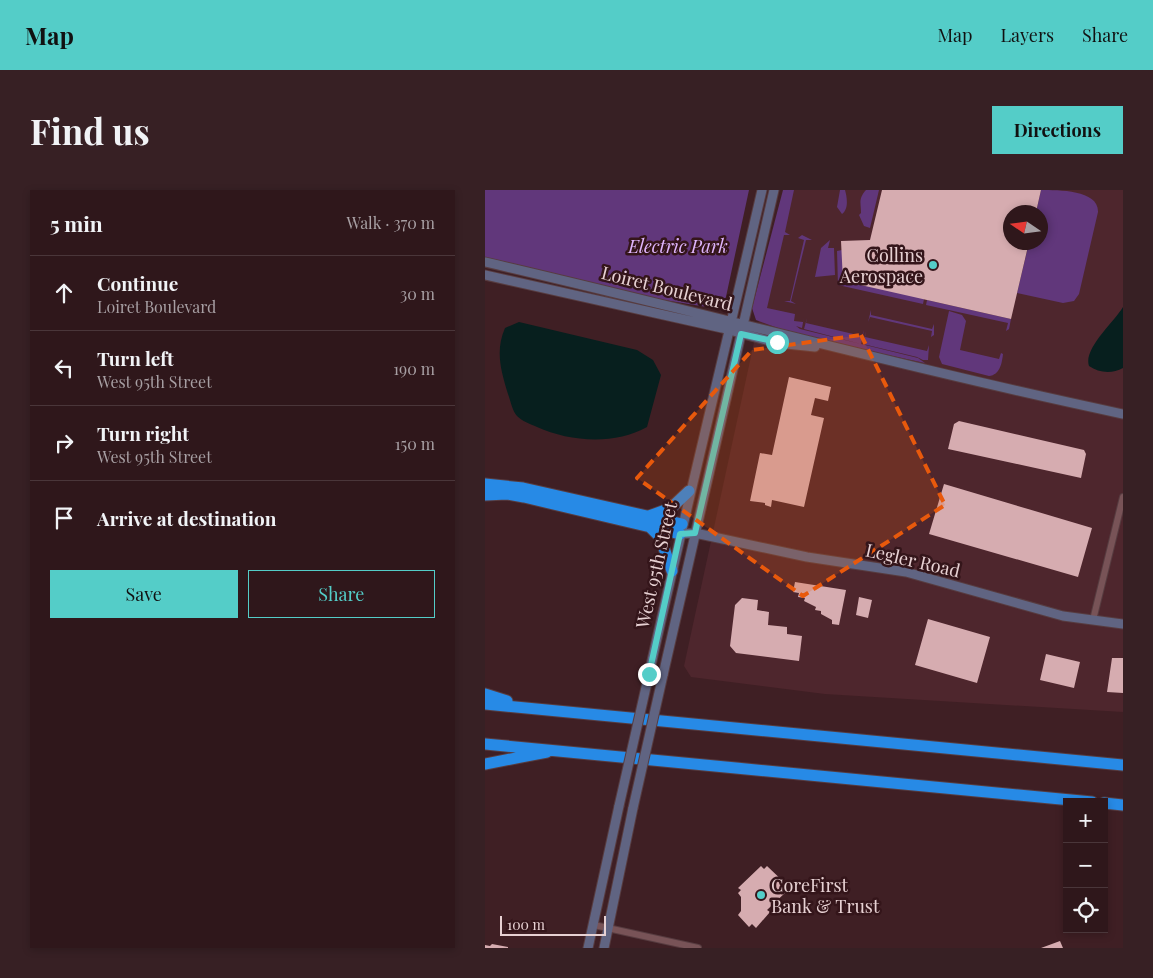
<!DOCTYPE html>
<html lang="en">
<head>
<meta charset="utf-8">
<style>
  body { margin:0; font-family:"Playfair Display",serif; background:#372024; color:#f1f3f6 }
  .controls { position:absolute; right:15px; bottom:15px; display:grid; overflow:hidden; border-radius:0px; box-shadow:0 2px 8px #0003 }
  .controls button { width:45px; height:45px; display:grid; place-items:center; padding:0; border:0; border-bottom:1px solid #4a363a; background:#2f171b; color:#f1f3f6; font:25px sans-serif }
  .compass { position:absolute; left:518px; top:15px; width:45px; height:45px; border-radius:50%; background:#2f171b; box-shadow:0 2px 8px #0003; rotate:283deg }
  .scale { position:absolute; left:15px; bottom:12px; width:106px; box-sizing:border-box; padding-left:5px; border:2px solid #e7d1d3; border-top:0; font-size:14px; line-height:18px; white-space:nowrap; color:#e7d1d3; -webkit-text-stroke:4px #34151a; paint-order:stroke }
  .stop { position:absolute; width:15px; height:15px; margin:-11px; border:4px solid #54cdc8; border-radius:50%; background:#fff }
  .stop.end { background:#54cdc8; border-color:#fff; box-shadow:0 1px 5px #0008 }
  .list { margin:0; padding:0; list-style:none }
  h2 { display:flex; justify-content:space-between; align-items:center; height:65px; margin:0; padding:0 20px; font-size:21px }
  h2 small { font-size:16px; font-weight:400; color:#a79fa3 }
  .list li { display:grid; grid-template-columns:32px 1fr auto; gap:15px; align-items:center; box-sizing:border-box; height:75px; padding:0 20px; border-top:1px solid #4a363a }
  .list b { display:block; font-size:19px; white-space:nowrap }
  .list p { margin:0; font-size:16px; white-space:nowrap; color:#a79fa3 }
  .list em { font-size:16px; font-style:normal; color:#a79fa3 }
  .actions { display:flex; gap:10px; padding:15px 20px }
  .actions a { flex:1; padding:11px 0; border:1px solid #54cdc8; border-radius:0px; text-align:center; font-size:18px; color:#54cdc8 }
  .actions .main { background:#54cdc8; color:#111 }
  .icon { flex:none; width:28px; height:28px; fill:none; stroke:currentColor; stroke-width:2; stroke-linecap:round; stroke-linejoin:round }
  .map { position:relative; flex:none; width:638px; height:758px; overflow:hidden; border-radius:0px }
  header { display:flex; align-items:center; gap:30px; box-sizing:border-box; height:70px; padding:0 25px; background:#54cdc8; color:#111 }
  header strong { font-size:24px }
  nav { display:flex; gap:28px; margin-inline-start:auto; font-size:18px }
  .intro { display:flex; align-items:center; justify-content:space-between; box-sizing:border-box; height:120px; padding:0 30px }
  h1 { margin:0; font-size:35px }
  .button { padding:12px 22px; border-radius:0px; background:#54cdc8; color:#111; font-size:18px; font-weight:700 }
  main { display:flex; gap:30px; padding:0 30px }
  aside { flex:1; background:#2f171b; border-radius:0px; box-shadow:0 2px 8px #0003 }
  .map>svg:first-child { display:block }
  .built { fill:#4e262d; fill-rule:evenodd }
  .green { fill:#61377b }
  .water { fill:#071f1e }
  .building { fill:#d6acb0 }
  .lines { fill:none; stroke-linecap:round; stroke-linejoin:round }
  .street-casing { stroke:#573c40; stroke-width:8 }
  .secondary-casing { stroke:#573c40; stroke-width:11 }
  .highway-casing { stroke:#573c40; stroke-width:13 }
  .street { stroke:#785357; stroke-width:6 }
  .secondary { stroke:#606482; stroke-width:9 }
  .highway { stroke:#278ae6; stroke-width:11 }
  .secondary-bridge-casing { stroke:#573c40; stroke-width:11; stroke-linecap:butt }
  .secondary-bridge { stroke:#606482; stroke-width:9 }
  .route { stroke:#54cdc8; stroke-width:6 }
  .marked { fill:#e8590c; fill-opacity:0.2; stroke:#e8590c; stroke-width:4; stroke-dasharray:10 6; stroke-linejoin:round }
  .poi-dot { fill:#54cdc8; stroke:#34151a; stroke-width:2 }
  .labels { text-anchor:middle; dominant-baseline:central; stroke-width:5; stroke-linejoin:round; paint-order:stroke }
  .park-label { font-size:18px; font-style:italic; fill:#dfb5fd; stroke:#34151a }
  .poi-label { font-size:18px; fill:#e7d1d3; stroke:#34151a; text-anchor:end }
  .street-label { font-size:18px; fill:#e7d1d3; stroke:#34151a }
</style>
</head>
<body>
<header>
<strong>Map</strong>
<nav><a>Map</a><a>Layers</a><a>Share</a></nav>
</header>
<div class="intro"><h1>Find us</h1><a class="button">Directions</a></div>
<main>
<aside>
<h2>5 min<small>Walk · 370 m</small></h2>
<ul class="list">
<li><svg class="icon" aria-label="ahead" viewBox="0 0 24 24"><path d="M12 20V5M6 11l6-6 6 6"/></svg><div><b>Continue</b><p>Loiret Boulevard</p></div><em>30 m</em></li>
<li><svg class="icon" aria-label="left" viewBox="0 0 24 24"><path d="M17 20v-9H6M10 6l-5 5 5 5"/></svg><div><b>Turn left</b><p>West 95th Street</p></div><em>190 m</em></li>
<li><svg class="icon" aria-label="right" viewBox="0 0 24 24"><path d="M7 20v-9h11M14 6l5 5-5 5"/></svg><div><b>Turn right</b><p>West 95th Street</p></div><em>150 m</em></li>
<li><svg class="icon" aria-label="arrive" viewBox="0 0 24 24"><path d="M6 21V4h12l-3 4 3 4H6"/></svg><div><b>Arrive at destination</b></div></li>
</ul>
<div class="actions"><a class="main">Save</a><a>Share</a></div>
</aside>
<div class="map">
<svg width="638" height="758" viewBox="0 0 638 758">
  <rect width="100%" height="100%" fill="#3f1f24"/>
  <path class="built" d="M302 0H638V522L340 504 206 487 199 476ZM526 22H556V52H526Z"/>
  <path class="green" d="M0 0H264L239 116 228 118 167 108 0 70Z
    M298 0H309L300 42 305 45H299L282 118 310 124 309 131 318 132 319 127 317 138 311 136 315 139 433 168 440 173 315 146 271 130 267 118Z
    M355 0H360C362 7 364 19 357 24L352 17Z
    M381 0H394L385 38 379 36 374 25 376 23C376 13 373 9 381 0Z
    M556 0C574 0 614 0 613 22L594 104 589 111 578 113 532 103 544 53 556 52V22H551Z
    M317 45 327 50H321L306 111 311 114 299 111H305L319 50 313 48Z
    M345 50 343 58H349L350 85 330 87 336 58Z
    M357 60 439 109 438 114 353 95 352 61Z
    M442 110 526 129 524 139 521 141 523 133 441 115Z
    M386 120V125L447 139 449 134V145L446 147 447 141 385 127 383 132Z
    M464 121 477 125 481 131 475 160 514 169 516 163 518 164C517 173 515 185 504 186L457 174 454 167Z
    M322 128 321 133 377 146 379 140 376 154 319 139Z
    M381 141 380 147 442 161 444 155 443 170H438L432 167 378 154Z"/>
  <path class="water" d="M638 117V178C627 184 614 183 604 176 598 159 629 132 638 117Z
    M34 132 152 160 168 170 176 185 162 237C130 255 85 252 52 237 45 234 37 231 32 226 27 220 26 212 23 204 16 181 10 161 20 138Z"/>
  <path class="building" d="M397 0H556L551 22H526V52H544L526 129 358 91 356 51 385 50Z
    M304 187 346 197 343 211 330 208 326 225 339 228 319 317 287 310 286 317 280 315V313L265 311 275 263 287 265Z
    M474 231 599 260 601 264 596 288 463 259 469 234Z
    M459 294 607 338 593 387 444 344Z
    M310 392 361 400 354 435 347 434V430L336 424V421L330 420 331 417 319 411 320 408 313 407 314 403 308 402Z
    M374 407 387 410 383 428 371 425Z
    M257 408 273 410 272 420 284 422 283 435 302 437V444L317 446 314 471 251 463 245 456 250 415Z
    M443 429 505 447 492 493 430 475Z
    M561 464 595 472 589 498 555 490Z
    M627 468H638V503L622 502Z
    M276 676 279 679 282 676 302 695 298 699 302 701 282 720 285 722 271 738 267 734 264 737 253 725 256 721V707L253 703 256 700 253 698Z
    M575 751 578 758H556Z
    M7 754 23 757V758H0V755L5 756Z"/>
  <g class="lines">
    <g class="street-casing">
      <path id="street" d="M608 430 638 307
        M109 735 213 758"/>
    </g>
    <g class="secondary-casing">
      <path id="secondary" d="M0 72C213 121 424 179 638 224
        M0 85 237 138 292 153 330 157
        M195 344 210 343 322 367 421 382 578 426 638 434
        M164 484C200 322 240 161 277 0
        M178 485 289 0
        M103 758 134 616
        M119 758 148 618"/>
    </g>
    <g class="highway-casing">
      <path id="highway" d="M0 294 38 298 197 334
        M0 305 22 304 39 307 195 344
        M164 326 186 318 204 301
        M165 337 175 347 187 381
        M0 504 22 511
        M0 514 638 575
        M0 554 607 612
        M0 574 62 562
        M619 613 638 615"/>
    </g>
    <use href="#street" class="street"/>
    <use href="#secondary" class="secondary"/>
    <use href="#highway" class="highway"/>
    <g class="secondary-bridge-casing">
      <path id="secondary-bridge" d="M134 616 164 484
        M148 618 178 485"/>
    </g>
    <use href="#secondary-bridge" class="secondary-bridge"/>
  </g>
  <g class="lines">
    <path class="route" d="M164 484 195 344 210 343 256 144 292 152"/>
  </g>
  <path class="marked" d="M376 145 460 315 318 406 152 288 267 160Z"/>
  <g class="poi-dot">
    <circle cx="448" cy="75" r="5"/>
    <circle cx="276" cy="705" r="5"/>
  </g>
  <g class="labels">
    <g class="park-label">
      <text x="193" y="56">Electric Park</text>
    </g>
    <g class="poi-label">
      <text x="438" y="65">Collins<tspan x="438" dy="21">Aerospace</tspan></text>
      <text x="286" y="695" text-anchor="start">CoreFirst<tspan x="286" dy="21">Bank &amp; Trust</tspan></text>
    </g>
    <g class="street-label">
      <text transform="translate(182 98) rotate(14)">Loiret Boulevard</text>
      <text transform="translate(428 370) rotate(13)">Legler Road</text>
      <text transform="translate(171 375) rotate(-77)">West 95th Street</text>
    </g>
  </g>
</svg>
<div class="controls">
<button>+</button>
<button>−</button>
<button><svg class="icon" aria-label="locate" viewBox="0 0 24 24"><circle cx="12" cy="12" r="6"/><path d="M12 2v4M12 18v4M2 12h4M18 12h4"/></svg></button>
</div>
<svg class="compass" viewBox="-18 -18 36 36"><path d="M0-13l5 13h-10z" fill="#e53935"/><path d="M0 13l5-13h-10z" fill="#a79fa3"/></svg>
<div class="scale">100 m</div>
<div class="stop" style="left:292px;top:152px"></div>
<div class="stop end" style="left:164px;top:484px"></div>
</div>
</main>
</body>
</html>
